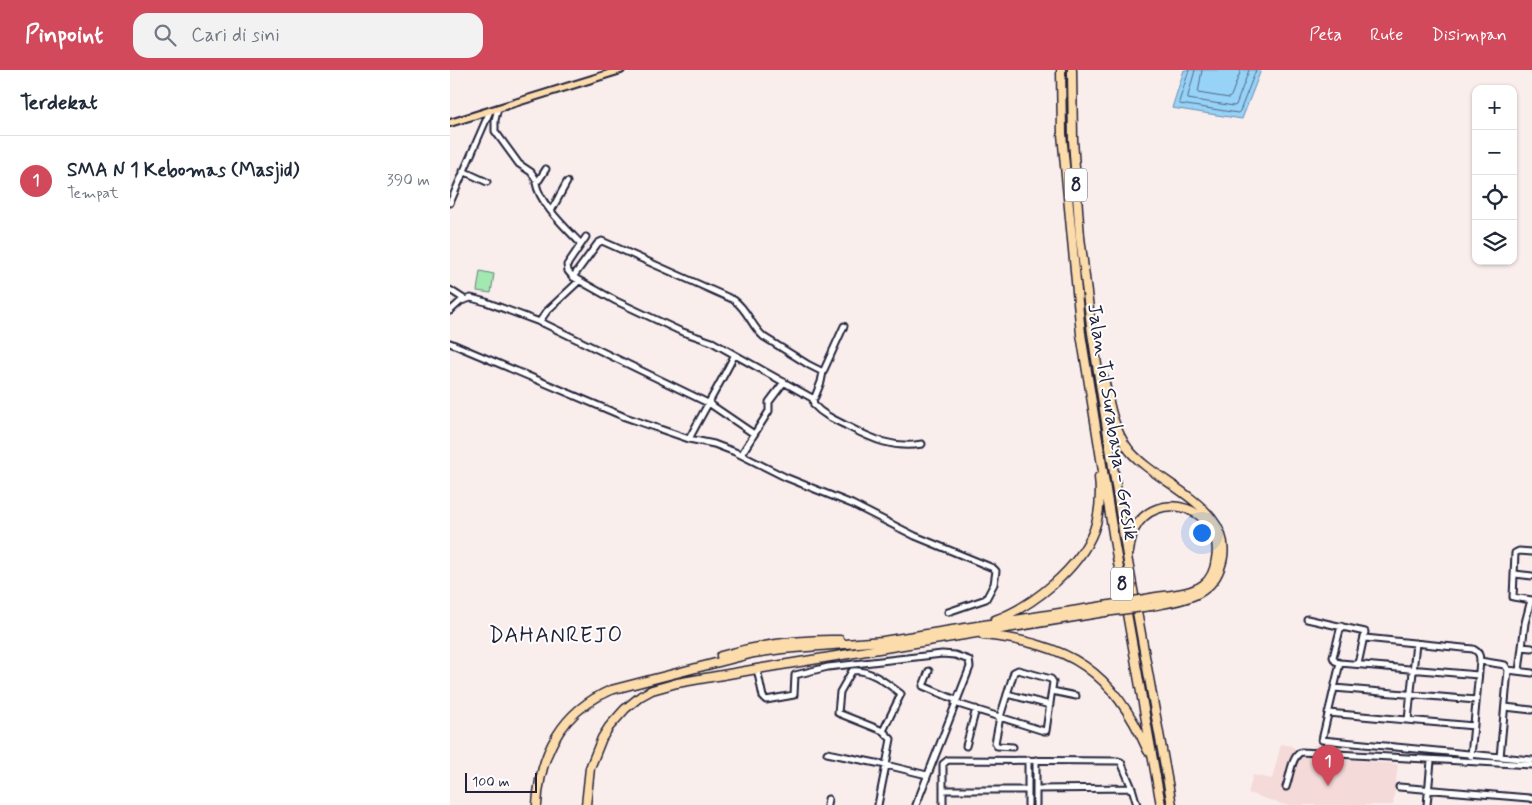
<!DOCTYPE html>
<html lang="id">
<head>
<meta charset="utf-8">
<style>
  body { margin:0; font-family:Mynerve,sans-serif; background:#f2f2f3; color:#1f2937 }
  .controls { position:absolute; right:15px; top:15px; display:grid; overflow:hidden; border-radius:10px; box-shadow:0 1px 4px #0004 }
  .controls button { width:45px; height:45px; display:grid; place-items:center; padding:0; border:0; border-bottom:1px solid #e0e1e3; background:#fff; color:#1f2937; font:25px sans-serif }
  .scale { position:absolute; left:15px; bottom:12px; width:72px; box-sizing:border-box; padding-left:5px; border:2px solid #22223b; border-top:0; font-size:14px; line-height:18px; white-space:nowrap; color:#22223b; -webkit-text-stroke:4px #fff; paint-order:stroke }
  .you { position:absolute; left:751px; top:462px; width:18px; height:18px; margin:-12px; border:4px solid #fff; border-radius:50%; background:#1a73e8; box-shadow:0 0 0 8px #1a73e833 }
  .badge { display:grid; place-items:center; width:32px; height:32px; border-radius:50%; background:#d1495b; color:#fff; font-size:16px; font-weight:700 }
  .pin { position:absolute; translate:-50% -41px; filter:drop-shadow(0 1px 2px #0008) }
  .pin::after { content:''; position:absolute; top:26px; width:18px; height:15px; background:inherit; clip-path:polygon(0 0,100% 0,50% 100%) }
  .list { margin:0; padding:0; list-style:none }
  h2 { display:flex; justify-content:space-between; align-items:center; height:65px; margin:0; padding:0 20px; font-size:21px }
  h2 small { font-size:16px; font-weight:400; color:#747a83 }
  .list li { display:grid; grid-template-columns:32px 1fr auto; gap:15px; align-items:center; box-sizing:border-box; height:90px; padding:0 20px; border-top:1px solid #e0e1e3 }
  .list b { display:block; font-size:19px; white-space:nowrap }
  .list p { margin:0; font-size:16px; white-space:nowrap; color:#747a83 }
  .list em { font-size:16px; font-style:normal; color:#747a83 }
  .icon { flex:none; width:28px; height:28px; fill:none; stroke:currentColor; stroke-width:2; stroke-linecap:round; stroke-linejoin:round }
  .map { position:relative; flex:none; width:1082px; height:735px; overflow:hidden }
  header { display:flex; align-items:center; gap:30px; box-sizing:border-box; height:70px; padding:0 25px; background:#d1495b; color:#fff }
  header strong { font-size:24px }
  nav { display:flex; gap:28px; margin-inline-start:auto; font-size:18px }
  .search { width:350px; height:45px; background:#f2f2f3; display:flex; align-items:center; gap:12px; box-sizing:border-box; padding:0 18px; border-radius:15px; color:#747a83; font-size:19px }
  main { display:flex }
  aside { flex:1; background:#fff }
  .map>svg:first-child { display:block }
  .built { fill:#f4dad8 }
  .green { fill:#a3e7b1; stroke:#628476 }
  .water { fill:#97d2f7; stroke:#688cac }
  .lines { fill:none; stroke-linecap:round; stroke-linejoin:round }
  .shore { stroke:#516886; stroke-width:1 }
  .minor-casing { stroke:#22223b; stroke-width:9 }
  .major-casing { stroke:#22223b; stroke-width:10 }
  .highway-casing { stroke:#22223b; stroke-width:11 }
  .minor { stroke:#fff; stroke-width:5 }
  .major { stroke:#fddcac; stroke-width:6 }
  .highway { stroke:#fddcac; stroke-width:8 }
  .highway-bridge-casing { stroke:#22223b; stroke-width:11; stroke-linecap:butt }
  .highway-bridge { stroke:#fddcac; stroke-width:8 }
  .labels { text-anchor:middle; dominant-baseline:central; stroke-width:4; stroke-linejoin:round; paint-order:stroke }
  .shield { fill:#fff; stroke:#646476; stroke-width:1 }
  .shield-label { font-size:19px; font-weight:bold; fill:#22223b }
  .street-label { font-size:20px; fill:#22223b; stroke:#fff }
  .quarter-label { font-size:22px; letter-spacing:1px; fill:#22223b; stroke:#fff }
</style>
</head>
<body>
<header>
<strong>Pinpoint</strong>
<div class="search"><svg class="icon" aria-label="search" viewBox="0 0 24 24"><circle cx="10" cy="10" r="6"/><path d="M15 15l6 6"/></svg>Cari di sini</div>
<nav><a>Peta</a><a>Rute</a><a>Disimpan</a></nav>
</header>
<main>
<aside>
<h2>Terdekat<small></small></h2>
<ul class="list">
<li><span class="badge">1</span><div><b>SMA N 1 Kebomas (Masjid)</b><p>Tempat</p></div><em>390 m</em></li>
</ul>
</aside>
<div class="map">
<svg width="1082" height="735" viewBox="0 0 1082 735">
  <rect width="100%" height="100%" fill="#faeeed"/>
  <filter id="ink" filterUnits="userSpaceOnUse"><feTurbulence type="fractalNoise" baseFrequency=".02" numOctaves="2"/><feDisplacementMap in="SourceGraphic" scale="10" xChannelSelector="R" yChannelSelector="G"/><feConvolveMatrix kernelMatrix="1 2 1 2 8 2 1 2 1" color-interpolation-filters="sRGB"/></filter>
  <g filter="url(#ink)">
    <path class="built" d="M831 674 842 676 851 685 869 684 886 686 885 689 948 694 943 735H835L798 723 803 705 822 709Z"/>
    <path class="green" d="M30 201 44 204 41 223 27 221Z"/>
    <path class="water" d="M734 0H811L792 49 722 38Z"/>
    <g class="lines">
      <path class="shore" d="M739 0 729 32 730 34 788 43 790 41 806 0
        M745 0 738 26V29L784 36 786 35 799 0
        M752 0 748 23 779 28 781 26 791 0"/>
      <g class="minor-casing">
        <path id="minor" d="M48 38 45 50V61L69 94 81 102 85 108
          M13 101 37 112
          M89 110 96 99
          M86 113C89 133 117 159 131 174
          M0 133 40 41
          M101 141 117 112
          M136 167 117 195 118 201 123 207 166 231 230 261 262 272 362 328 365 327 371 312 373 302 394 256
          M123 207 148 173 152 171 284 230C298 240 301 256 314 267L359 295 373 302
          M0 220 14 229
          M0 241 11 231 21 228 36 232 95 254 260 334 304 364
          M90 251 97 241 129 211
          M0 273 175 347 239 369
          M284 286C270 314 254 340 239 369L264 374 285 382 335 407 402 434 465 466 543 498 546 501 544 514 536 529 498 542
          M363 329 364 335C373 345 385 350 397 356 422 369 444 379 472 374
          M291 385 319 341V332L334 312
          M1082 482 1069 481 1065 483 1063 527 1082 530
          M1065 504 1082 506
          M857 549 915 562 908 594
          M891 556 883 587 885 591 890 593 1028 605
          M915 568 1023 579C1029 582 1030 585 1030 591L1021 686
          M1072 577 1082 578
          M1030 591 1055 595 1058 600 1050 687
          M890 593 872 670 1082 690
          M307 599 313 627 316 630 344 625 345 605 378 597 492 584 505 585 519 590 520 597 466 735
          M1058 600 1082 603
          M479 601 473 616 506 630
          M1069 601 1075 553 1081 530
          M884 618 1026 630
          M602 621 626 626
          M557 624 600 635
          M505 633 594 661H596L603 612 601 609 568 600 564 602 550 647 545 673 547 676 563 677
          M1055 637 1082 640
          M878 643 1024 656
          M958 650 966 573
          M433 661 388 643 390 622 402 601C419 598 438 614 451 624L433 661 441 669 436 695 477 705
          M516 676 526 639
          M377 683 436 695 428 735
          M578 690V735
          M836 717C840 707 841 687 851 682L1082 695
          M949 717 1079 728 1082 729
          M586 719 682 718
          M493 720H578
          M377 735 378 729
          M493 735V694L498 690 668 691 671 692 682 718 687 735
          M586 735V690
          M977 735 981 691"/>
      </g>
      <g class="major-casing">
        <path id="major" d="M0 53 171 0"/>
      </g>
      <g class="highway-casing">
        <path id="highway" d="M611 0 612 64 631 264 665 476 711 735
          M622 0 623 70 630 167 642 263 678 492 722 735
          M654 308C659 333 663 359 679 380 707 415 792 440 770 498 759 528 729 531 701 536
          M679 482C680 475 681 467 684 460 706 416 775 438 766 489 765 498 761 509 753 515 739 525 717 525 701 528
          M545 550C583 536 629 499 644 460 650 443 651 425 649 407
          M533 565C620 574 662 600 698 681
          M271 586C312 574 348 569 390 570
          M87 735C90 683 112 641 161 620L304 583 332 579 433 571 654 536
          M136 735 140 698 152 668 159 657 175 639 191 626 202 620 227 613 307 599 655 542"/>
      </g>
      <use href="#minor" class="minor"/>
      <use href="#major" class="major"/>
      <use href="#highway" class="highway"/>
      <g class="highway-bridge-casing">
        <path id="highway-bridge" d="M654 536 701 528
          M655 542 701 536"/>
      </g>
      <use href="#highway-bridge" class="highway-bridge"/>
    </g>
  </g>
  <g class="labels">
    <g class="shield">
      <rect x="615" y="98.5" width="22" height="33" rx="4"/>
      <rect x="661" y="497.5" width="22" height="33" rx="4"/>
    </g>
    <g class="shield-label">
      <text x="626" y="115">8</text>
      <text x="672" y="514">8</text>
    </g>
    <g class="street-label">
      <text transform="translate(662 352) rotate(81)">Jalan Tol Surabaya - Gresik</text>
    </g>
    <g class="quarter-label">
      <text x="106" y="566">DAHANREJO</text>
    </g>
  </g>
</svg>
<div class="controls">
<button>+</button>
<button>−</button>
<button><svg class="icon" aria-label="locate" viewBox="0 0 24 24"><circle cx="12" cy="12" r="6"/><path d="M12 2v4M12 18v4M2 12h4M18 12h4"/></svg></button>
<button><svg class="icon" aria-label="layers" viewBox="0 0 24 24"><path d="M12 4l9 5-9 5-9-5zM3 14l9 5 9-5"/></svg></button>
</div>
<div class="scale">100 m</div>
<div class="you"></div>
<div class="pin badge" style="left:878px;top:716px">1</div>
</div>
</main>
</body>
</html>
